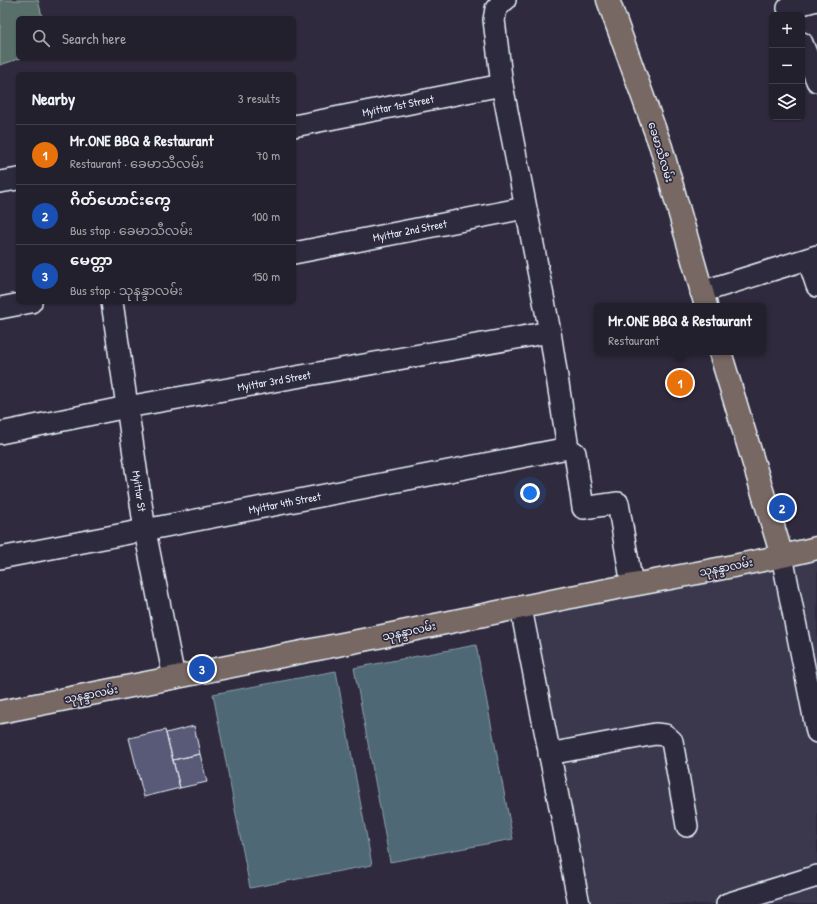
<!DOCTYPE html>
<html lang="en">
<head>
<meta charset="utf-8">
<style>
  body { margin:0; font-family:"Patrick Hand","Noto Sans Myanmar",sans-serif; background:#2f2d3a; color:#f1f3f6 }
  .controls { position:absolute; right:12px; top:12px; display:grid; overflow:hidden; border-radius:6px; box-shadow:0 1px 3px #0004 }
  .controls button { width:36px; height:36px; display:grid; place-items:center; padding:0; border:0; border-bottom:1px solid #403e4a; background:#23202e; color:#f1f3f6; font:20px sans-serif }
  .you { position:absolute; left:530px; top:493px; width:14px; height:14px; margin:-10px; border:3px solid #fff; border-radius:50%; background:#1a73e8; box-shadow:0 0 0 6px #1a73e833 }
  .badge { display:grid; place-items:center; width:26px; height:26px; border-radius:50%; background:#ffd166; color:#fff; font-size:13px; font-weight:700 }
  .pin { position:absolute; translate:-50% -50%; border:2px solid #fff; box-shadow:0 1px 4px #0006 }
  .popup { position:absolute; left:594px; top:303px; width:172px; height:52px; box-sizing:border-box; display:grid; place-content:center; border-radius:6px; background:#23202e; filter:drop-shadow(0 1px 3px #0005); font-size:13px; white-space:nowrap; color:#a3a3aa }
  .popup b { font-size:15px; color:#f1f3f6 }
  .popup::after { content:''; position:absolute; left:50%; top:100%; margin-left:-8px; border:8px solid transparent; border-top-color:#23202e }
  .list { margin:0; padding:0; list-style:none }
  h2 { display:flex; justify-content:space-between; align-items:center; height:52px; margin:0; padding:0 16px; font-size:17px }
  h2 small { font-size:13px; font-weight:400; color:#a3a3aa }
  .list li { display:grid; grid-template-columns:26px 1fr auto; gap:12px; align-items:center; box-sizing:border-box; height:60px; padding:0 16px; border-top:1px solid #403e4a }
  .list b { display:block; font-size:15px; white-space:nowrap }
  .list p { margin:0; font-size:13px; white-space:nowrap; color:#a3a3aa }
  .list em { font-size:13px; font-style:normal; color:#a3a3aa }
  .icon { flex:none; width:22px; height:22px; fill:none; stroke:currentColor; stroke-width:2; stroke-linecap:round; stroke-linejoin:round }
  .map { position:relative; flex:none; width:817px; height:904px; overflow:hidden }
  .search { position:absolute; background:#23202e; box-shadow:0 1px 3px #0004; left:16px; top:16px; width:280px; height:44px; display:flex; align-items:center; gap:10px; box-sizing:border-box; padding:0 14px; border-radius:6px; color:#a3a3aa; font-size:15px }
  .panel { position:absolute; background:#23202e; box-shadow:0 1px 3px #0004; left:16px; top:72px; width:280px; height:232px; border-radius:6px }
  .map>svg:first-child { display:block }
  .built { fill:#3b384e }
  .green { fill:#596f69; stroke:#a0b0b0 }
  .water { fill:#4f6876; stroke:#8c9faa }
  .building { fill:#585a77; stroke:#e8f1f8 }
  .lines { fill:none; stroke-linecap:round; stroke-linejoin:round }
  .minor-casing { stroke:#e8f1f8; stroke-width:24 }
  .major-casing { stroke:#e8f1f8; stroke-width:25 }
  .minor { stroke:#2f2a3d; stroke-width:21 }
  .major { stroke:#776864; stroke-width:22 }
  .labels { text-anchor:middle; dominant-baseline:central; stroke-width:3.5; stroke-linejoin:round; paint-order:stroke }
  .street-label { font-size:11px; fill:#e8f1f8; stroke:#2f2a3d }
</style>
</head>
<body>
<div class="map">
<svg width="817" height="904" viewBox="0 0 817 904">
  <rect width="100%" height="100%" fill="#2f2a3d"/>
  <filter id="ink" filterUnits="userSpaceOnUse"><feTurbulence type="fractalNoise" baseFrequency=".025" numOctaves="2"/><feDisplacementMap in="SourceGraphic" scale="8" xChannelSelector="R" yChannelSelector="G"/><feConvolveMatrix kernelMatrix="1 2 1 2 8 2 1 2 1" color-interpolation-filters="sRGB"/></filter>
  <g filter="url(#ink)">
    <path class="built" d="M817 553V904H589L566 827 535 606Z"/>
    <path class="green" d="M0 0H38L42 16V18H18V58H21L0 65Z"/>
    <path class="water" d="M476 645 513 839 390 862 354 668Z
      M336 671 372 865 250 888 213 694Z"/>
    <path class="building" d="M194 726 200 754 173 760 166 733Z
      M165 730 180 788 144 797 129 738Z
      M200 754 207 782 180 788 173 760Z"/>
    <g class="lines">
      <g class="minor-casing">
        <g id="minor">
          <path d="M505 0 503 1 496 9 494 20 502 85 550 332 568 448 575 453 583 508 618 503 632 585"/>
          <path d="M788 8 817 0"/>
          <path d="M802 43 817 81"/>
          <path id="s1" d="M294 126 502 85"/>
          <path d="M0 182 18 179"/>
          <path id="s2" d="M294 253 525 208"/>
          <path d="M808 259 817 286"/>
          <path d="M701 292 817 256"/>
          <path id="s3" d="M112 302 145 531 174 678"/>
          <path d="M0 308 31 302"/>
          <path id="s4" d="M0 433 127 407 550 332"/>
          <path d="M782 556 817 732"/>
          <path id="s5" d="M0 558 568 448"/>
          <path d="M521 608 579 904"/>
          <path d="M549 754 655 734 665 735 672 741 687 826"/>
          <path d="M727 904 817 876"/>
        </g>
      </g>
      <g class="major-casing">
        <path id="major" d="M608 0 661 147 706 306
          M720 352 782 556
          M0 712C191 675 381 637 571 597 653 580 736 568 817 548"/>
      </g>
      <use href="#minor" class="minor"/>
      <use href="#major" class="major"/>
    </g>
  </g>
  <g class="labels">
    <g class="street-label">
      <text stroke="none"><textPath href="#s1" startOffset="106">Myittar 1st Street</textPath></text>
      <text transform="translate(661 152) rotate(73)">ခေမာသီလမ်း</text>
      <text stroke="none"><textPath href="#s2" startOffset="118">Myittar 2nd Street</textPath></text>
      <text stroke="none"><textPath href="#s4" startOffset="279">Myittar 3rd Street</textPath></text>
      <text stroke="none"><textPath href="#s3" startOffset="191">Myittar St</textPath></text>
      <text stroke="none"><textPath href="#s5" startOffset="290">Myittar 4th Street</textPath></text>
      <text transform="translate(726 567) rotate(-11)">သုနန္ဒာလမ်း</text>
      <text transform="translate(409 631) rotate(-12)">သုနန္ဒာလမ်း</text>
      <text transform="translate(91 694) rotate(-11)">သုနန္ဒာလမ်း</text>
    </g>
  </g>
</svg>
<div class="controls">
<button>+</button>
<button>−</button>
<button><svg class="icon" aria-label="layers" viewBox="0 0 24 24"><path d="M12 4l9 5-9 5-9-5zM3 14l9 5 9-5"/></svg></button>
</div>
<div class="you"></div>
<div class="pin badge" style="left:680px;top:383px;background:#e8710a">1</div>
<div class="popup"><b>Mr.ONE BBQ &amp; Restaurant</b>Restaurant</div>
<div class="pin badge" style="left:782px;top:508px;background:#1a4fb4">2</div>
<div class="pin badge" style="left:202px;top:669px;background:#1a4fb4">3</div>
<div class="search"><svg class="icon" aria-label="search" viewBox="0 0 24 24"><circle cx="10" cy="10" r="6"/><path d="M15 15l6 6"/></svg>Search here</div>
<section class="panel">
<h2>Nearby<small>3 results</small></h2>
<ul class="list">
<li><span class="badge" style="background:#e8710a">1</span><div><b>Mr.ONE BBQ &amp; Restaurant</b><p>Restaurant · ခေမာသီလမ်း</p></div><em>70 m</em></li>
<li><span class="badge" style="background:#1a4fb4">2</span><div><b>ဂိတ်ဟောင်းကွေ</b><p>Bus stop · ခေမာသီလမ်း</p></div><em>100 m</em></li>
<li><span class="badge" style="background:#1a4fb4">3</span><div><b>မေတ္တာ</b><p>Bus stop · သုနန္ဒာလမ်း</p></div><em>150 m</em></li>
</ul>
</section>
</div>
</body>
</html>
